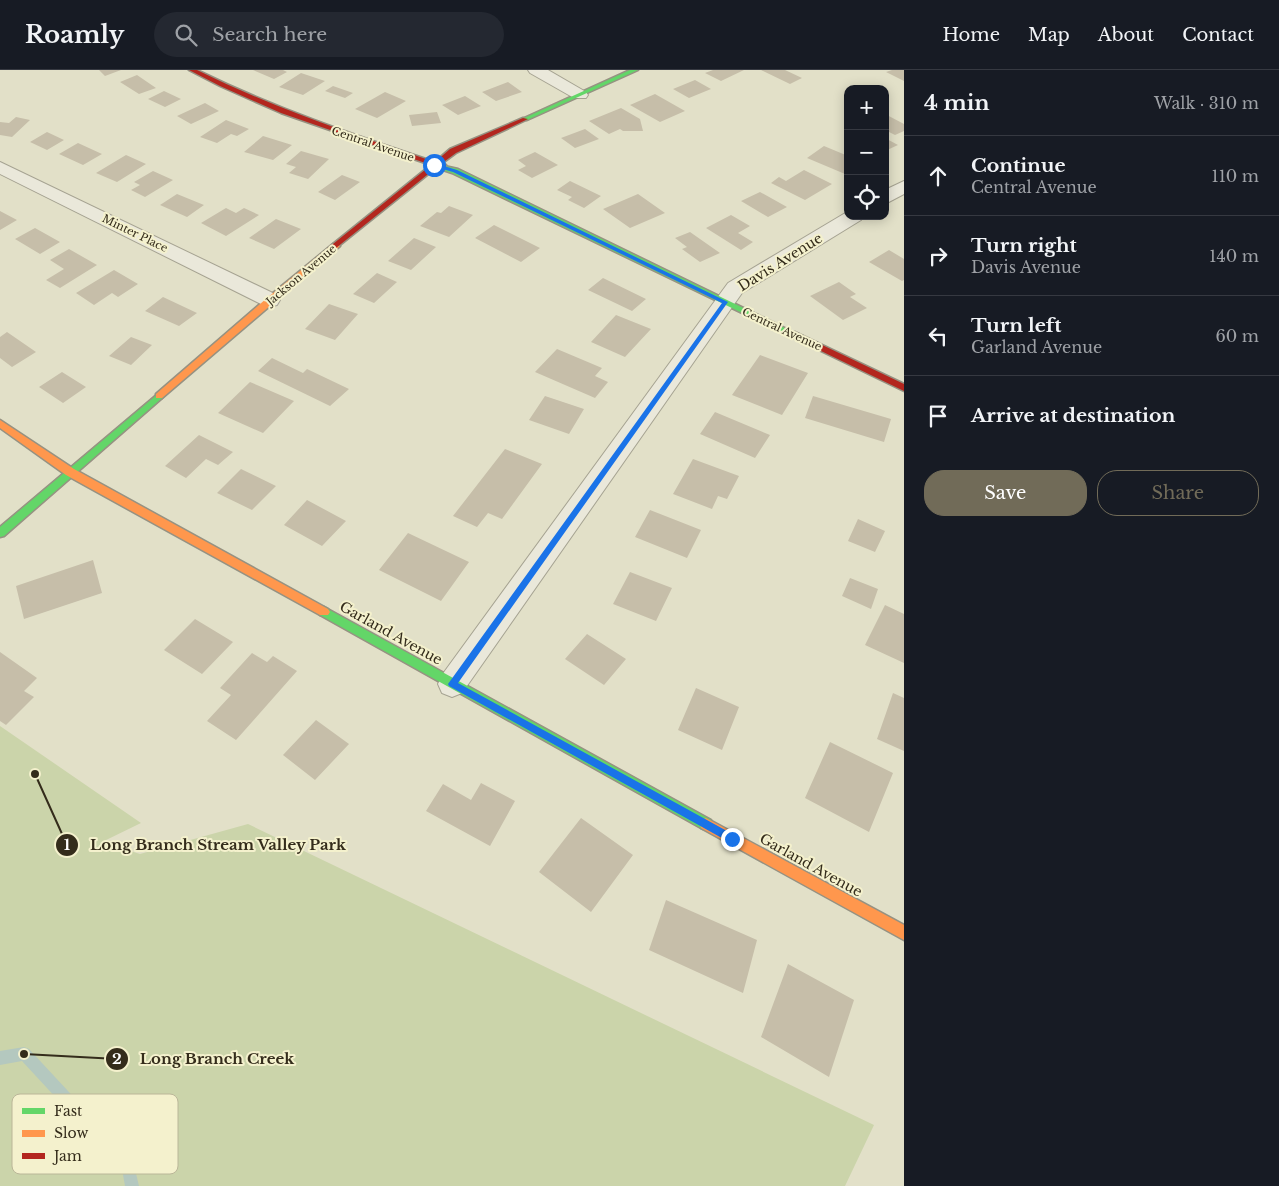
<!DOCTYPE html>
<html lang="en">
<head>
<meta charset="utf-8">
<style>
  body { margin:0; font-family:"Libre Baskerville",serif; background:#242831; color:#f1f3f6 }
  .controls { position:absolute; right:15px; top:15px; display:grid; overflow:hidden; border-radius:10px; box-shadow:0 2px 12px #0003 }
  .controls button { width:45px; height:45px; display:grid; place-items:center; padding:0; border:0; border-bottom:1px solid #363941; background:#171b24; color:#f1f3f6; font:25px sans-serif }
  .stop { position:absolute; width:15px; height:15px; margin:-11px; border:4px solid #1a73e8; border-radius:50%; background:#fff }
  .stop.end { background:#1a73e8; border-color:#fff; box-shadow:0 1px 5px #0008 }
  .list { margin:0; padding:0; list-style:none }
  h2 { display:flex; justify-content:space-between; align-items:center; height:65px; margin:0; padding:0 20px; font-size:21px }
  h2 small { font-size:16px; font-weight:400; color:#9ea1a6 }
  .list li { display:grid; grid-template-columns:32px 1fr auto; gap:15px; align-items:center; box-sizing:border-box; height:80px; padding:0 20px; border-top:1px solid #363941 }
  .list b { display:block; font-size:19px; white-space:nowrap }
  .list p { margin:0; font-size:16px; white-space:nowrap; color:#9ea1a6 }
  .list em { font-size:16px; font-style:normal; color:#9ea1a6 }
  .actions { display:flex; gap:10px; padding:15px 20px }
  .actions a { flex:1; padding:11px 0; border:1px solid #716b58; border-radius:20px; text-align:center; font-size:18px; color:#716b58 }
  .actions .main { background:#716b58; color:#fff }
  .icon { flex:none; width:28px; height:28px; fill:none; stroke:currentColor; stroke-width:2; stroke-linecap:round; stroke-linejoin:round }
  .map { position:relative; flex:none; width:904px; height:1116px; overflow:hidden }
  header { display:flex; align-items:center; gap:30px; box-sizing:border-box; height:70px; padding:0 25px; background:#171b24; border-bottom:1px solid #363941 }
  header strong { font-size:24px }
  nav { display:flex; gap:28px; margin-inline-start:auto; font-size:18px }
  .search { width:350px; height:45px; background:#242831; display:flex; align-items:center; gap:12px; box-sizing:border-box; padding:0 18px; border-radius:28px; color:#9ea1a6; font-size:19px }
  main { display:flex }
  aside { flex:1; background:#171b24 }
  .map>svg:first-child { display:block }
  .green { fill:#cbd4aa }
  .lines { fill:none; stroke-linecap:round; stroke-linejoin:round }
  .stream { fill:#b4c8bf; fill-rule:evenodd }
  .building { fill:#c6bea9 }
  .street-casing { stroke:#a6a392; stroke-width:2 }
  .fast-casing { stroke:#969282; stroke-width:3 }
  .slow-casing { stroke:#969282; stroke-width:3 }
  .jam-casing { stroke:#969282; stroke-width:3 }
  .street { fill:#eae8da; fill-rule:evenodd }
  .fast { fill:#63d668; fill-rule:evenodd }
  .slow { fill:#ff974d; fill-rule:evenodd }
  .jam { fill:#b3261e; fill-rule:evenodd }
  .route { fill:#1a73e8 }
  .labels { text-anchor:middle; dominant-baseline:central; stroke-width:4; stroke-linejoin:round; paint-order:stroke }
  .far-street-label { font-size:11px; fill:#342c1b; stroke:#f4f1cd }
  .street-label { font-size:14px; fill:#342c1b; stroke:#f4f1cd }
  .key { fill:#f4f1cd; stroke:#bab698; stroke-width:1 }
  .key-label { font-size:14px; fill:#342c1b }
  .leader { fill:none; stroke:#342c1b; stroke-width:2 }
  .callout-dot { fill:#342c1b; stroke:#f4f1cd; stroke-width:2 }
  .mark-label { font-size:15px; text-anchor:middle; font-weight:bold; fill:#fff }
  .callout-label { font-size:15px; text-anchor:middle; font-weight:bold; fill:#342c1b; stroke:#f4f1cd; stroke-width:4; stroke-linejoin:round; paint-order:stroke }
</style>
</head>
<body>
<header>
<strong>Roamly</strong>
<div class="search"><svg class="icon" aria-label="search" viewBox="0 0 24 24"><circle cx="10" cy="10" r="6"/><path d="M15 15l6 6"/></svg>Search here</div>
<nav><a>Home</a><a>Map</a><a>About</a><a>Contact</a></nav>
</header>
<main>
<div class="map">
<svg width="904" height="1116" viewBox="0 0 904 1116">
  <rect width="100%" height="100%" fill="#e2e0c8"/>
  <path class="green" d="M0 656 141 753 102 772 140 784 248 754 874 1055 845 1116H0Z"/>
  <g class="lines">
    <path class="stream" d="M24 977 29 979 133 1091 139 1116H125L122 1099 22 991 0 995V981Z"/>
  </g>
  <path class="building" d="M99 0H121L105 6Z
    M253 0H283L287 2 274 9Z
    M713 0H744L721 11 705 3Z
    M761 0H785L802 8 790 14Z
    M892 0H904V11L886 2Z
    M301 3 325 11 303 25 279 17Z
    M137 5 156 18 139 24 120 12Z
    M695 10 711 19 689 28 673 19Z
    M508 12 522 22 496 31 482 22Z
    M333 16 353 23 345 28 325 21Z
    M164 21 181 29 165 37 148 29Z
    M385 22 406 31 377 48 355 39Z
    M655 24 685 41 660 52 630 35Z
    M465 26 481 36 458 45 442 35Z
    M205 33 219 41 191 54 177 46Z
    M621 38 640 49 643 61H623L620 59 609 64 589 51Z
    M437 42 441 53 412 56 409 45Z
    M885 44 904 54V61L895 65 885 60Z
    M16 47 30 50 12 67 0 65V52L9 53Z
    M226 50 249 59 237 66 231 64 217 73 200 67Z
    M585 59 599 69 575 78 561 68Z
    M47 62 64 70 47 80 30 72Z
    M263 66 292 75 273 90 244 82Z
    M885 68 898 75 885 81Z
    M78 73 102 84 83 95 59 84Z
    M824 76 848 86V102L845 104 807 88Z
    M301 81 329 89 308 109 289 103 296 97 286 94Z
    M535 82 558 95 532 108 518 100 526 96 518 90Z
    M126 85 146 94 117 112 96 103Z
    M804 100 832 114 805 130 771 113 779 107 786 111Z
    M153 101 173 110 145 127 131 120 140 115 134 112Z
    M342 105 360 112 335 130 318 122Z
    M570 111 601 126 584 138 568 130 572 127 557 120Z
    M760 122 787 137 768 147 741 131Z
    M177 124 204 135 187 147 160 135Z
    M638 124 665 143 630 158 603 139Z
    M449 136 473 145 449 167 420 156 437 142 441 143Z
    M226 138 236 143 244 138 259 145 226 166 201 153Z
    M0 141 17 150 0 160Z
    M731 145 750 156 738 163 753 172 741 180 706 158Z
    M276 149 301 159 274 179 249 168Z
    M494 155 540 178 521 192 475 168Z
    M35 158 60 172 40 184 15 169Z
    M690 162 720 183 700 192 682 179 687 177 675 168Z
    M414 168 436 177 411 200 388 191Z
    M69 179 97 195 60 218 46 210 64 199 50 190Z
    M889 180 904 189V210L902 211 869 192Z
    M114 200 138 214 118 227 112 223 94 235 76 223Z
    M377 203 397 212 374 233 353 224Z
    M603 208 646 229 632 241 588 220Z
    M839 212 856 224 850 227 867 238 843 250 810 226Z
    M163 227 197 243 179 256 145 241Z
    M329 234 358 244 335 270 305 259Z
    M616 245 651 259 625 287 591 272Z
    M7 262 36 282 12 297 0 288V267Z
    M131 267 152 275 131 295 109 286Z
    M557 279 602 298 595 306 608 312 595 328 535 302Z
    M760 285 808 303 782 345 732 325Z
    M272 288 303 303 307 299 349 319 330 336 258 301Z
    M62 302 86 317 63 333 39 317Z
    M250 312 294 331 263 363 218 343Z
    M545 326 584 339 569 364 529 350Z
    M813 326 891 349 884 372 805 348Z
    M715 342 770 365 755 388 700 364Z
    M199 365 233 382 218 395 206 389 186 408 165 396Z
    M505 379 542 394 502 449 488 443 477 457 453 446Z
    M693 389 739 406 727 429 718 426 712 439 673 424Z
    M241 399 276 416 252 440 217 423Z
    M307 430 346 451 322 476 284 455Z
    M650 440 701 460 687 488 635 467Z
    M858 449 885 461 875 482 848 471Z
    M408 463 469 492 441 531 379 500Z
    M93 490 102 523 24 549 16 516Z
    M630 502 672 518 656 551 613 534Z
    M850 508 878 519 871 539 842 526Z
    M885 535 904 544V593L865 575Z
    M195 549 233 572 202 604 164 580Z
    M587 564 626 589 604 615 565 589Z
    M0 582 37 608 24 621 34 627 6 655 0 651Z
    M252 583 267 592 273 586 297 601 236 670 207 651 231 625 220 618Z
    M696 618 739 637 722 680 678 660Z
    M893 623 904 628V681L877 669Z
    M316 650 349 674 315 710 283 685Z
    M830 672 893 703 869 762 805 728Z
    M481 713 515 731 490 776 426 741 443 714 471 730Z
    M581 748 633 785 591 842 539 802Z
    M666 830 757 870 743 923 649 880Z
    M788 894 854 930 829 1007 761 967Z"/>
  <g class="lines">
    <g class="street-casing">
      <path id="street" d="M528 0H548L586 22 588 25 586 28H574L530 3Z
        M0 92 277 225 280 230 277 235 270 237 263 235 0 104Z
        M904 111V124L885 134V120Z
        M847 142 848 146H863L861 150 742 223 462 623 452 627 442 623 438 614 442 605 728 213Z"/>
    </g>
    <g class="fast-casing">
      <path id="fast" d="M630 0H638L527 50 522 49Z
        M440 95 458 99 799 265 798 267H792L452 103 440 99Z
        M159 323 164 326 162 328 4 466 0 467V457Z
        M324 537 711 750 712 754 711 758 706 760 701 758 320 545 318 542 320 539Z"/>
    </g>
    <g class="slow-casing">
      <path id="slow" d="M333 174 340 176 162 328H156V324L267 228Z
        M0 350 74 399 328 539 330 542 328 545H320L66 405 0 358Z
        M706 748 904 855V870L701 758 700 754 701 750Z"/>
    </g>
    <g class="jam-casing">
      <path id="jam" d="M189 0H197C274 38 354 65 435 92L450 79 523 48 528 49 456 83 441 94 446 95V99L437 97 336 178H333V174L431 95 281 43 220 16Z
        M795 262 904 314V321L792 267V263Z"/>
    </g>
    <use href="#street" class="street"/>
    <use href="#fast" class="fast"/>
    <use href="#slow" class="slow"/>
    <use href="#jam" class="jam"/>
  </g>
  <path class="route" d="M434 93 457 100 728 232 458 613 736 766V772H729L449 616 448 614 722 233 453 102 432 96Z"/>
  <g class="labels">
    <g class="far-street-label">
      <text transform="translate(373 74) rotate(19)">Central Avenue</text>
      <text transform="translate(135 163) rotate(26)">Minter Place</text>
      <text transform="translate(301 205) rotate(-40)">Jackson Avenue</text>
      <text transform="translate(782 259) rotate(25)">Central Avenue</text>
    </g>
    <g class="street-label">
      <text transform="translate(780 192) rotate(-32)">Davis Avenue</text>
      <text transform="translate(391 563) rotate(29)">Garland Avenue</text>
      <text transform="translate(811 795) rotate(29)">Garland Avenue</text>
    </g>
  </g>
  <rect x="12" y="1024" width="166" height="80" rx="8" class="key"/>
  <rect x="22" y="1038" width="23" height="6" fill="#63d668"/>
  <rect x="22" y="1060" width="23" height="7" fill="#ff974d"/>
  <rect x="22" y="1083" width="23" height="6" fill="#b3261e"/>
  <g class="key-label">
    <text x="54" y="1046">Fast</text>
    <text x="54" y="1068">Slow</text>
    <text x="54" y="1091">Jam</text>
  </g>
  <path class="leader" d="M35 704L67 775M24 984L117 989"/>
  <g class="callout-dot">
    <circle cx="35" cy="704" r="5"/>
    <circle cx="24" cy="984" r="5"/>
    <circle cx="67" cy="775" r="12"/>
    <circle cx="117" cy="989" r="12"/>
  </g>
  <g class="mark-label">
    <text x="67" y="780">1</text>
    <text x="117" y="994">2</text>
  </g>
  <g class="callout-label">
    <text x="218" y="780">Long Branch Stream Valley Park</text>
    <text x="217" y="994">Long Branch Creek</text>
  </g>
</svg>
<div class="controls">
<button>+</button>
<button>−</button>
<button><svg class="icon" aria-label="locate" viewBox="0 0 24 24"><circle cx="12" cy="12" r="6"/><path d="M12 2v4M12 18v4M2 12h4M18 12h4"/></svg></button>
</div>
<div class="stop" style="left:434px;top:95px"></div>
<div class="stop end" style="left:732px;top:769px"></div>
</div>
<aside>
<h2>4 min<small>Walk · 310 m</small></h2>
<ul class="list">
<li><svg class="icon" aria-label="ahead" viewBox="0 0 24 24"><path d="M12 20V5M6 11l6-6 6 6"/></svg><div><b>Continue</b><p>Central Avenue</p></div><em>110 m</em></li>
<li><svg class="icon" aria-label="right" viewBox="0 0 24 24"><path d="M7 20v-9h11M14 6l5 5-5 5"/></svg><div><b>Turn right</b><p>Davis Avenue</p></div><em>140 m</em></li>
<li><svg class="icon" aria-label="left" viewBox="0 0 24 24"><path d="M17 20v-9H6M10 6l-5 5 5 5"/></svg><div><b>Turn left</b><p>Garland Avenue</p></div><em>60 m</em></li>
<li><svg class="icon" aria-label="arrive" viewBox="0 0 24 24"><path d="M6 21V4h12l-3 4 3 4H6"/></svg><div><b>Arrive at destination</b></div></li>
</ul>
<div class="actions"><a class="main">Save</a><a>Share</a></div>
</aside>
</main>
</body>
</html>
